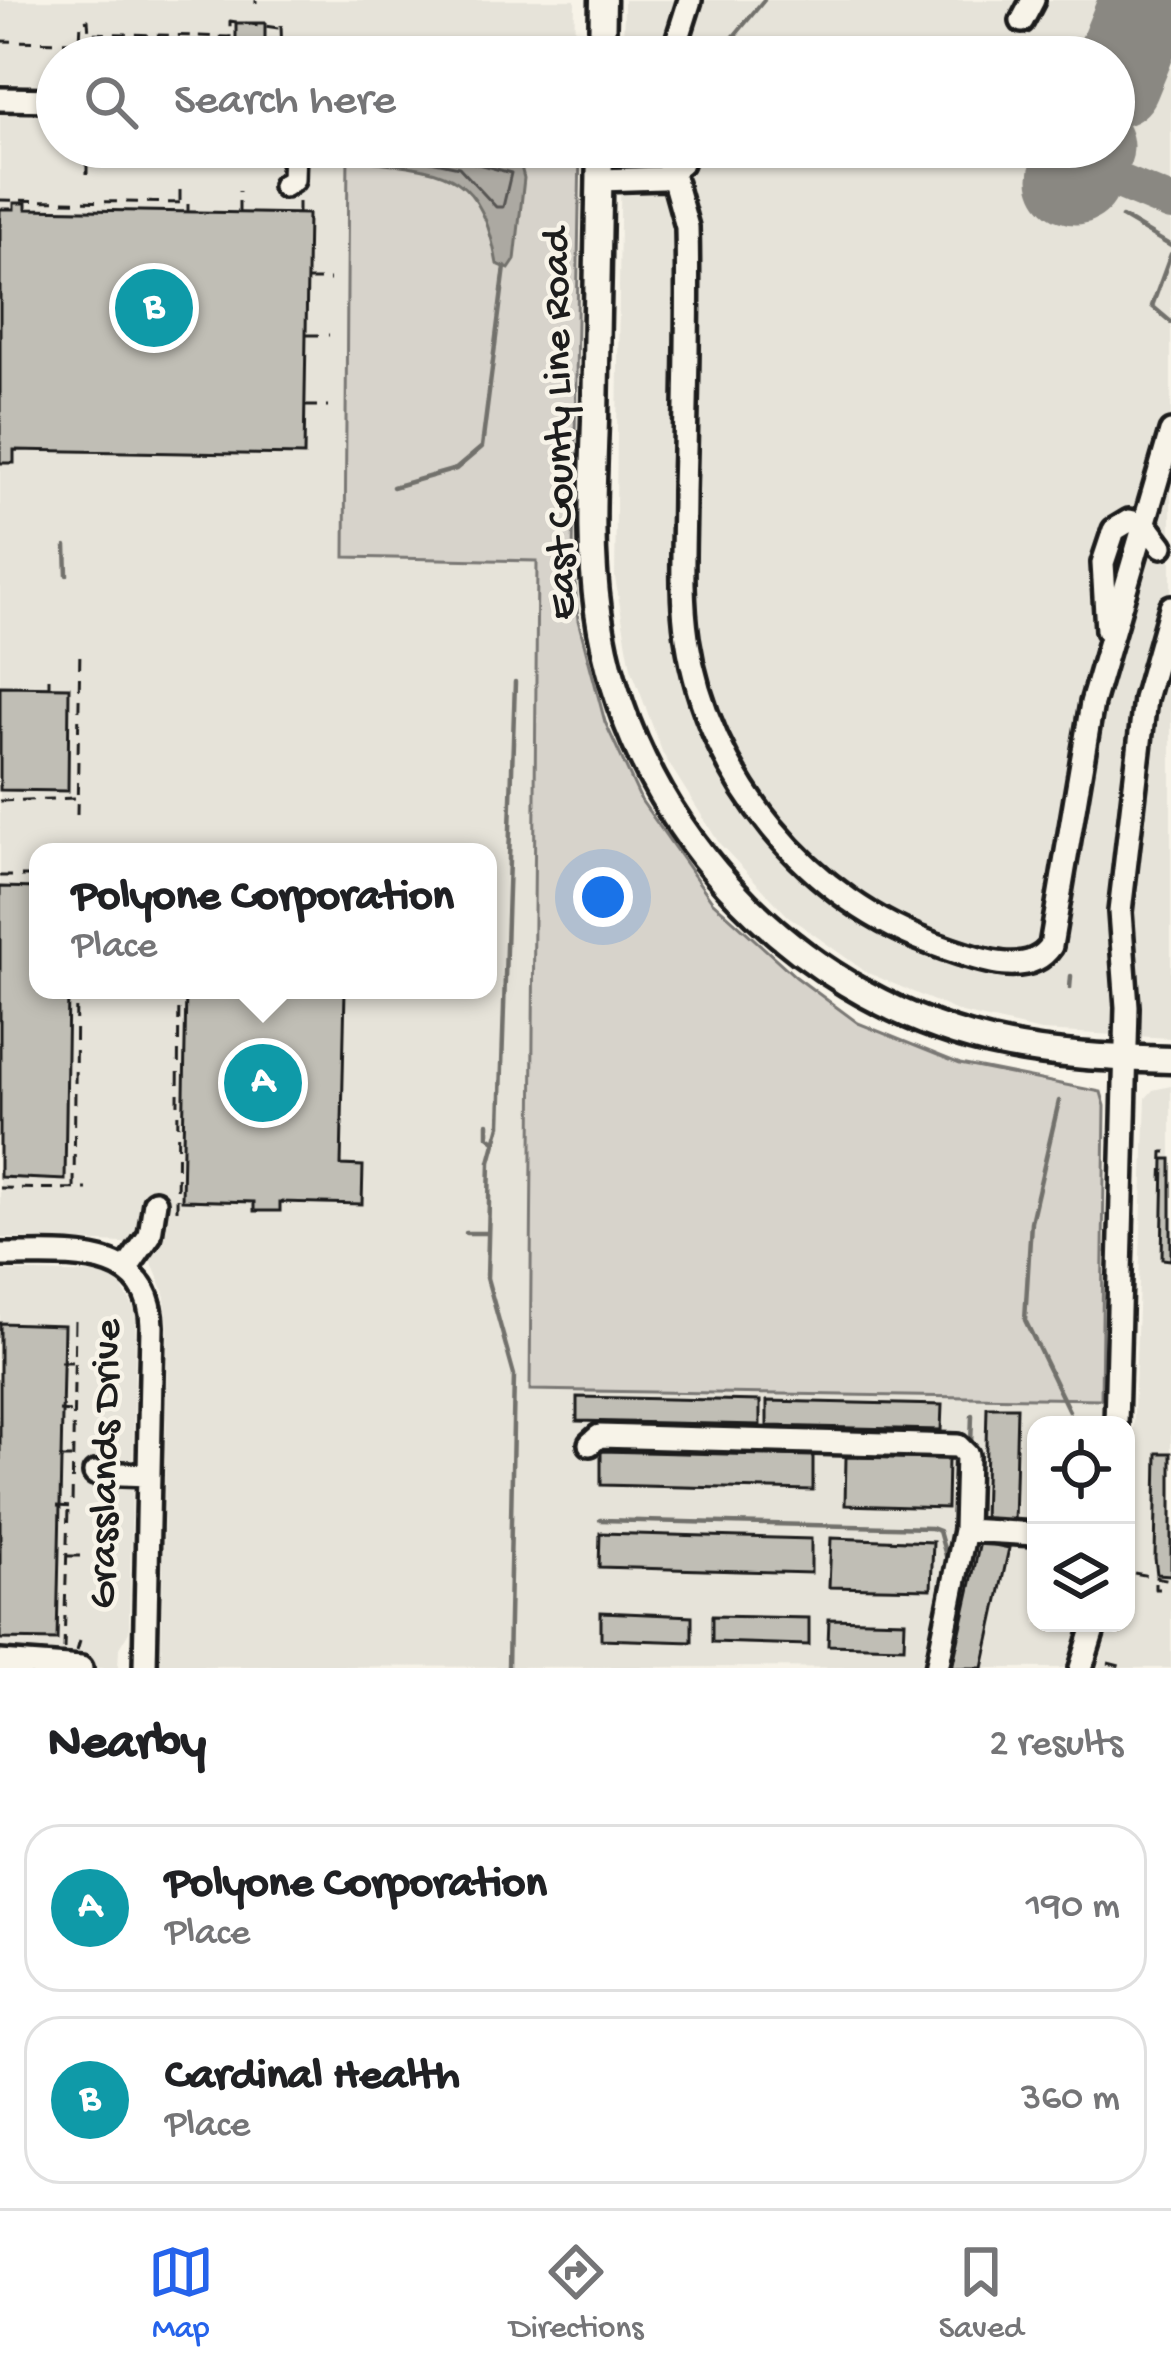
<!DOCTYPE html>
<html lang="en">
<head>
<meta charset="utf-8">
<style>
  body { margin:0; font-family:"Gochi Hand",sans-serif; background:#f6f6f6; color:#202124 }
  .controls { position:absolute; right:36px; bottom:36px; display:grid; overflow:hidden; border-radius:24px; box-shadow:0 3px 9px #0004 }
  .controls button { width:108px; height:108px; display:grid; place-items:center; padding:0; border:0; border-bottom:3px solid #e0e0e0; background:#fff; color:#202124; font:60px sans-serif }
  .you { position:absolute; left:603px; top:897px; width:42px; height:42px; margin:-30px; border:9px solid #fff; border-radius:50%; background:#1a73e8; box-shadow:0 0 0 18px #1a73e833 }
  .badge { display:grid; place-items:center; width:78px; height:78px; border-radius:50%; background:#2563eb; color:#fff; font-size:39px; font-weight:700 }
  .pin { position:absolute; translate:-50% -50%; border:6px solid #fff; box-shadow:0 3px 12px #0006 }
  .popup { position:absolute; left:29px; top:843px; width:468px; height:156px; box-sizing:border-box; display:grid; place-content:center; border-radius:24px; background:#fff; filter:drop-shadow(0 3px 9px #0005); font-size:39px; white-space:nowrap; color:#757577 }
  .popup b { font-size:45px; color:#202124 }
  .popup::after { content:''; position:absolute; left:50%; top:100%; margin-left:-24px; border:24px solid transparent; border-top-color:#fff }
  .list { margin:0; padding:0; list-style:none }
  h2 { display:flex; justify-content:space-between; align-items:center; height:156px; margin:0; padding:0 48px; font-size:51px }
  h2 small { font-size:39px; font-weight:400; color:#757577 }
  .list li { display:grid; grid-template-columns:78px 1fr auto; gap:36px; align-items:center; box-sizing:border-box; height:168px; margin:0 24px 24px; padding:0 24px; border:3px solid #e0e0e0; border-radius:36px }
  .list b { display:block; font-size:45px; white-space:nowrap }
  .list p { margin:0; font-size:39px; white-space:nowrap; color:#757577 }
  .list em { font-size:39px; font-style:normal; color:#757577 }
  .icon { flex:none; width:66px; height:66px; fill:none; stroke:currentColor; stroke-width:2; stroke-linecap:round; stroke-linejoin:round }
  .map { position:relative; flex:none; width:1171px; height:1668px; overflow:hidden }
  .search { position:absolute; background:#fff; box-shadow:0 3px 9px #0004; left:36px; right:36px; top:36px; height:132px; display:flex; align-items:center; gap:30px; box-sizing:border-box; padding:0 42px; border-radius:66px; color:#757577; font-size:45px }
  .sheet { height:540px; background:#fff }
  nav { display:flex; justify-content:space-around; align-items:center; box-sizing:border-box; height:168px; border-top:3px solid #e0e0e0; background:#fff; font-size:33px; color:#757577 }
  nav a { display:grid; justify-items:center; gap:6px }
  nav .on { color:#2563eb }
  .map>svg:first-child { display:block }
  .built { fill:#e6e3d9; fill-rule:evenodd }
  .green { fill:#d7d3cb; stroke:#7a7874; stroke-width:3 }
  .water { fill:#aca9a2; stroke:#72716c; stroke-width:3 }
  .lines { fill:none; stroke-linecap:round; stroke-linejoin:round }
  .shore { stroke:#565452; stroke-width:3 }
  .stream { stroke:#72716c; stroke-width:4.5 }
  .taxiway { stroke:#8a8882; stroke-width:36 }
  .runway { stroke:#8a8882; stroke-width:93 }
  .building { fill:#c0beb5; stroke:#1c1c1c; stroke-width:3 }
  .minor-casing { stroke:#1c1c1c; stroke-width:30 }
  .major-casing { stroke:#1c1c1c; stroke-width:33 }
  .path { stroke:#1c1c1c; stroke-width:3; stroke-dasharray:12 9; stroke-linecap:butt }
  .minor { stroke:#f7f3e8; stroke-width:21 }
  .major { stroke:#f7f3e8; stroke-width:24 }
  .labels { text-anchor:middle; dominant-baseline:central; stroke-width:9; stroke-linejoin:round; paint-order:stroke }
  .street-label { font-size:42px; fill:#1c1c1c; stroke:#f7f3e8 }
</style>
</head>
<body>
<div class="map">
<svg width="1171" height="1668" viewBox="0 0 1171 1668">
  <rect width="100%" height="100%" fill="#f7f3e8"/>
  <filter id="ink" filterUnits="userSpaceOnUse"><feTurbulence type="fractalNoise" baseFrequency=".00833" numOctaves="2"/><feDisplacementMap in="SourceGraphic" scale="24" xChannelSelector="R" yChannelSelector="G"/><feConvolveMatrix kernelMatrix="1 2 1 2 8 2 1 2 1" color-interpolation-filters="sRGB"/></filter>
  <g filter="url(#ink)">
    <path class="built" d="M0 0H575L574 57H57V84L0 83Z
      M624 0H1171V1038L1041 1031 962 1013 866 972 788 916 719 843 663 754 631 668 615 578 621 147H1114V57H623Z
      M0 115 57 116V147H348L345 557 537 560 530 1390 1101 1399V1425H1036V1623H1079L1065 1668 161 1666 168 1322 164 1292 151 1261 123 1243 0 1238ZM38 852H488V990H38Z
      M1171 1086V1668H1098L1111 1623H1126L1146 1098 1153 1090Z
      M0 1271 103 1274 120 1284 136 1312 129 1631 119 1648 118 1668H0Z"/>
    <path class="green" d="M348 147H580L573 557 578 620 605 722 641 800 712 901 796 977 858 1023 960 1064 1101 1092 1105 1106 1101 1399 530 1390 537 561 345 557Z"/>
    <path class="water" d="M353 147 495 154 520 163 524 178 515 260 509 269 497 264C480 169 446 170 360 160L352 157Z"/>
    <g class="lines">
      <path class="shore" d="M365 147 459 167 496 207H503L511 173 471 162 467 147"/>
      <path class="stream" d="M717 57 764 0
        M326 159 355 152
        M1122 217 1171 246
        M1171 254 1152 306 1171 322
        M393 487 456 469 482 447 505 267
        M66 546 67 575
        M1070 988 1071 976
        M1059 1101 1031 1222 1025 1320 1069 1411
        M488 1123V1136L496 1142
        M466 1233H488
        M971 1445 972 1415
        M600 1520 931 1528 939 1531 948 1563
        M508 1668 514 1375 487 1278 490 1162 500 1125 515 682"/>
      <path class="taxiway" d="M1080 165 1171 203"/>
      <path class="runway" d="M1114 81 1147 0
        M1075 178 1087 147"/>
    </g>
    <path class="building" d="M236 23H265V44L236 42Z
      M14 203H26V209L308 214 304 455 14 450V463H0V209H14Z
      M0 686 69 687 68 791 0 790Z
      M0 887 38 888V990L68 992 65 1180 0 1177Z
      M186 990H345L341 1165 363 1166 362 1204 280 1202V1211H254V1202L182 1200Z
      M1164 1159H1171V1260L1162 1259Z
      M0 1323 64 1325 57 1640 0 1639Z
      M577 1397 760 1401V1425L577 1421Z
      M767 1401 942 1405 941 1430 767 1426Z
      M987 1407H1017L1014 1524 984 1523Z
      M601 1451 813 1456V1490L601 1485Z
      M1157 1453H1171V1575L1157 1574 1155 1558Z
      M846 1457 948 1459 947 1508 845 1505Z
      M600 1533 811 1539V1573L599 1567Z
      M831 1538 933 1542 931 1589 829 1587Z
      M980 1542 1009 1548 983 1668H952Z
      M601 1612 692 1616V1642L601 1639Z
      M712 1616 809 1618V1645L712 1642Z
      M829 1619 905 1621 904 1647 828 1645Z"/>
    <g class="lines">
      <g class="minor-casing">
        <path id="minor" d="M1022 21 1033 0
          M672 57 690 0
          M0 99 57 100
          M672 173 687 227C689 316 686 404 684 492 684 540 680 591 687 638 708 778 808 902 942 947 974 958 1028 980 1051 946L1092 703 1171 432
          M600 180 662 178 681 163 684 147
          M284 186 293 180 294 147
          M1107 630 1103 563 1114 530 1129 521 1146 525 1162 546
          M0 1255C61 1256 150 1242 152 1326L145 1668
          M127 1268 150 1235 155 1202
          M1116 1425 1127 1007 1120 912 1145 699 1171 607
          M590 1444 599 1436 958 1446 967 1455 965 1530 937 1668
          M95 1473 149 1475
          M965 1530 1036 1534
          M0 1662 81 1668
          M1081 1668 1095 1623"/>
      </g>
      <g class="major-casing">
        <path id="major" d="M602 57 603 0
          M600 147C599 238 597 329 595 420 593 483 589 548 598 611 627 819 786 993 990 1042 1050 1056 1110 1058 1171 1060"/>
      </g>
      <path class="path" d="M256 3V0
        M281 25 282 57
        M0 41 80 42 81 21 88 20 89 33 230 37V21L279 28
        M87 174V150
        M0 200 188 203V212
        M180 201V190
        M239 213V191
        M298 214V199
        M308 280H330
        M307 335H329
        M305 406H328
        M49 678V686
        M0 801 77 798
        M77 815 80 647
        M0 876H38
        M1162 1181 1163 1152H1171
        M0 1188 87 1189
        M74 1188 76 990
        M177 1210 179 990
        M60 1362H73
        M59 1411 72 1412
        M59 1458H71
        M57 1506 72 1507 75 1319
        M68 1556H84
        M1134 1573 1171 1580
        M1155 1582V1589H1168
        M64 1649 68 1508
        M77 1651 80 1641
        M1108 1663 1128 1668"/>
      <use href="#minor" class="minor"/>
      <use href="#major" class="major"/>
    </g>
  </g>
  <g class="labels">
    <g class="street-label">
      <text transform="translate(562 424) rotate(-91)">East County Line Road</text>
      <text transform="translate(108 1464) rotate(-89)">Grasslands Drive</text>
    </g>
  </g>
</svg>
<div class="controls">
<button><svg class="icon" aria-label="locate" viewBox="0 0 24 24"><circle cx="12" cy="12" r="6"/><path d="M12 2v4M12 18v4M2 12h4M18 12h4"/></svg></button>
<button><svg class="icon" aria-label="layers" viewBox="0 0 24 24"><path d="M12 4l9 5-9 5-9-5zM3 14l9 5 9-5"/></svg></button>
</div>
<div class="you"></div>
<div class="pin badge" style="left:263px;top:1083px;background:#0f9aa8">A</div>
<div class="popup"><b>Polyone Corporation</b>Place</div>
<div class="pin badge" style="left:154px;top:308px;background:#0f9aa8">B</div>
<div class="search"><svg class="icon" aria-label="search" viewBox="0 0 24 24"><circle cx="10" cy="10" r="6"/><path d="M15 15l6 6"/></svg>Search here</div>
</div>
<section class="sheet">
<h2>Nearby<small>2 results</small></h2>
<ul class="list">
<li><span class="badge" style="background:#0f9aa8">A</span><div><b>Polyone Corporation</b><p>Place</p></div><em>190 m</em></li>
<li><span class="badge" style="background:#0f9aa8">B</span><div><b>Cardinal Health</b><p>Place</p></div><em>360 m</em></li>
</ul>
</section>
<nav>
<a class="on"><svg class="icon" aria-label="map" viewBox="0 0 24 24"><path d="M3 6l6-2 6 2 6-2v14l-6 2-6-2-6 2zM9 4v14M15 6v14"/></svg>Map</a>
<a><svg class="icon" aria-label="directions" viewBox="0 0 24 24"><path d="M12 3l9 9-9 9-9-9zM9 14v-3h6M13 9l2 2-2 2"/></svg>Directions</a>
<a><svg class="icon" aria-label="saved" viewBox="0 0 24 24"><path d="M7 4h10v16l-5-4-5 4z"/></svg>Saved</a>
</nav>
</body>
</html>
